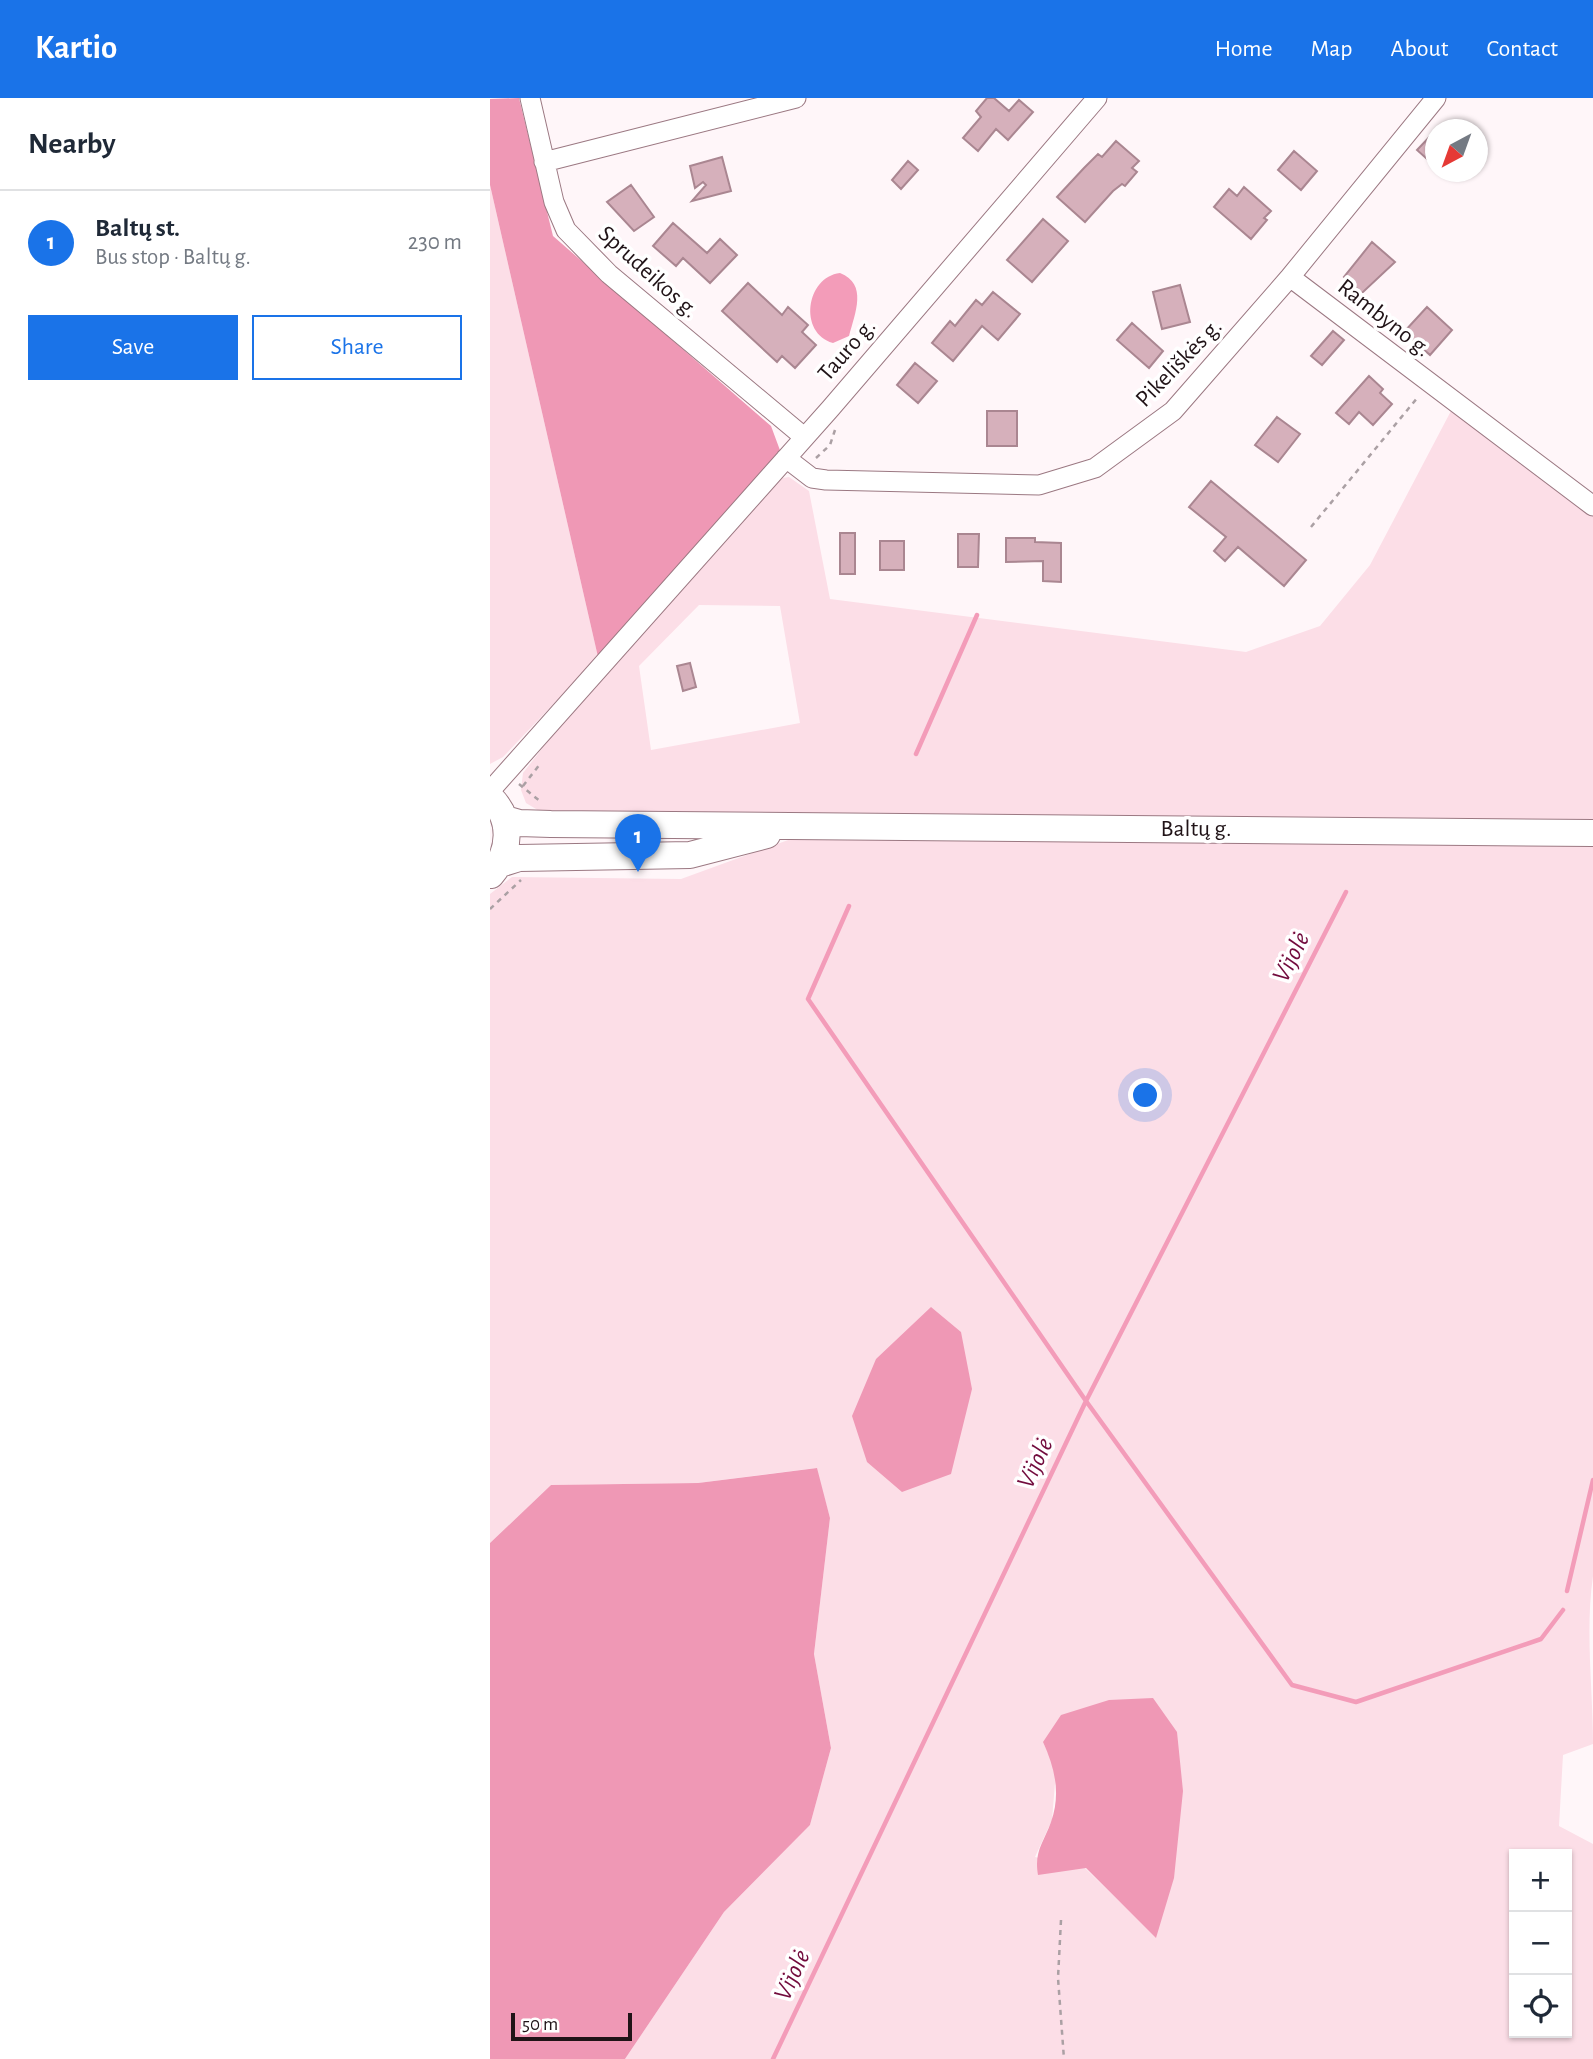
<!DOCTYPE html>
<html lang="en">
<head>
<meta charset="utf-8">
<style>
  body { margin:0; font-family:"Alegreya Sans",sans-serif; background:#f2f2f3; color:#1f2937 }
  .controls { position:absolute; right:21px; bottom:21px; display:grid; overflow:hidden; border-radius:0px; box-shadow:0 2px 5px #0004 }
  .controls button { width:63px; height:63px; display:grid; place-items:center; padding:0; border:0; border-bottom:2px solid #e0e1e3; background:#fff; color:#1f2937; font:35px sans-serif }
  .compass { position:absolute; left:935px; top:21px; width:63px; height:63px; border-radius:50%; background:#fff; box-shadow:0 2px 5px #0004; rotate:221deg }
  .scale { position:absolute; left:21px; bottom:18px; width:121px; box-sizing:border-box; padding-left:7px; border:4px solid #201317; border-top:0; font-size:19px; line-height:24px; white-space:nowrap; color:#201317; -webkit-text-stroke:5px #fff; paint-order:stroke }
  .you { position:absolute; left:656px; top:998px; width:24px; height:24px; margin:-18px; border:5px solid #fff; border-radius:50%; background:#1a73e8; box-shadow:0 0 0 10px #1a73e833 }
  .badge { display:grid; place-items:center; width:46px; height:46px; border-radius:50%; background:#1a73e8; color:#fff; font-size:23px; font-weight:700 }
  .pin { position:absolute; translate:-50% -58px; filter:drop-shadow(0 2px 4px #0008) }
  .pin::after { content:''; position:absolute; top:37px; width:24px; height:21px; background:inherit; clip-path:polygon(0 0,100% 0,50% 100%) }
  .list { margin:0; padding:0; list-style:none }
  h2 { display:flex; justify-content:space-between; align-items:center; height:91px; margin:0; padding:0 28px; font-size:30px }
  h2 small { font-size:23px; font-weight:400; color:#747a83 }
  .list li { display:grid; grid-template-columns:46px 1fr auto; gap:21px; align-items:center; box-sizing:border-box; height:105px; padding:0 28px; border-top:2px solid #e0e1e3 }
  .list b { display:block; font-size:26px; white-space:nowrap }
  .list p { margin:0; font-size:23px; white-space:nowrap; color:#747a83 }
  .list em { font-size:23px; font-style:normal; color:#747a83 }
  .actions { display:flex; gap:14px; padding:21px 28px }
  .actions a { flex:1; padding:16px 0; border:2px solid #1a73e8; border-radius:0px; text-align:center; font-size:24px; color:#1a73e8 }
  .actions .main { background:#1a73e8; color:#fff }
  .icon { flex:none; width:38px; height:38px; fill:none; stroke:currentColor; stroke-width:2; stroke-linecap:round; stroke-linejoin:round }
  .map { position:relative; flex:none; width:1103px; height:1961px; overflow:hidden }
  header { display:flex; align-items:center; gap:42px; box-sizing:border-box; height:98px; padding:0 35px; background:#1a73e8; color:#fff }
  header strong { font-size:33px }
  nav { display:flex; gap:38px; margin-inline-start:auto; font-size:24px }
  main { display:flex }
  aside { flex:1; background:#fff }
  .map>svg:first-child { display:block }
  .green { fill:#fcdee7; fill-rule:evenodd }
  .forest { fill:#ef98b5 }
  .water { fill:#f39cb9 }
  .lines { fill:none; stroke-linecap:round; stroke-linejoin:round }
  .stream { stroke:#f39cb9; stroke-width:4.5 }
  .building { fill:#d6b0bb; stroke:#aa8691; stroke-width:2 }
  .minor-casing { stroke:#9b7882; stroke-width:21 }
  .secondary-casing { stroke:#9b7882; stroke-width:28 }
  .path { stroke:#aba0a4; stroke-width:2.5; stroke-dasharray:5 5; stroke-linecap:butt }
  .minor { stroke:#fff; stroke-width:19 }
  .secondary { stroke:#fff; stroke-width:26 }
  .labels { text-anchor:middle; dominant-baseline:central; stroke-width:7; stroke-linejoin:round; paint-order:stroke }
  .street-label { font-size:24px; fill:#201317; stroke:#fff }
  .water-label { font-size:26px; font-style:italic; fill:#720b3d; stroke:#fff }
</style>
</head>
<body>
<header>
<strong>Kartio</strong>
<nav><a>Home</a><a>Map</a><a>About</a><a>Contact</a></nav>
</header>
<main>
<aside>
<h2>Nearby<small></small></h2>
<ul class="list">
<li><span class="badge">1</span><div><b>Baltų st.</b><p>Bus stop · Baltų g.</p></div><em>230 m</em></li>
</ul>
<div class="actions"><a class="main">Save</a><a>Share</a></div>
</aside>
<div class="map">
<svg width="1103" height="1961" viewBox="0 0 1103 1961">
  <rect width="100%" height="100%" fill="#fff6f9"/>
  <path class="green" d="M0 87 108 559 13 659 0 666Z
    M962 311 1103 418V724L56 717 36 705 31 692 33 675 96 594 287 381 299 379 319 393 340 501 756 554 830 528 880 467ZM209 507 290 508 310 625 161 652 149 568Z
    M301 741 1103 747V1478C1095 1533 1103 1591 1103 1646L1073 1657 1069 1728 1103 1746V1961H135L234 1814 320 1727 341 1650 324 1556 340 1420 326 1370 208 1385 61 1387 0 1445V796L22 779 191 781ZM553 1644 666 1839 595 1770 545 1759 562 1722 566 1673ZM1024 1756H1077V1935H1024Z"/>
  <path class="forest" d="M29 0 63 138 281 328 291 355 108 559 0 87V1Z
    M441 1209 471 1234 482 1291 461 1376 412 1394 377 1364 362 1318 386 1261Z
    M327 1370 340 1420 324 1556 341 1650 320 1727 234 1814 135 1961H0V1445L61 1387 208 1385Z
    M663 1600 687 1634 693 1693 684 1780 666 1840 596 1770 548 1777C544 1753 553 1746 561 1724 571 1696 565 1670 553 1644L571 1617 619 1602Z"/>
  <path class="water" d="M350 175C378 186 365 215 359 238L343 245C308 235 316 179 350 175Z"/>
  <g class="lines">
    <path class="stream" d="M426 656 487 517
      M359 808 318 901 596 1303 802 1587 866 1604 1051 1541 1073 1512
      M1077 1493 1103 1382
      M283 1961 596 1303 856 794"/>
  </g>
  <path class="building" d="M497 0H504L519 13 529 2 543 14 518 42 506 31 488 53 473 40 491 19 486 13Z
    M946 32V69L927 52Z
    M626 43 649 63 642 70 647 74 635 88 632 86 623 93 595 124 567 99 594 70 608 56 612 59Z
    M804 53 827 73 811 92 788 72Z
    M232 59 241 93 202 103 216 87 213 84 205 90 200 68Z
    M418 63 428 72 411 91 402 82Z
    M141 87 164 119 144 133 117 104Z
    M754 89 781 113 774 120 777 122 761 141 724 109 739 91 747 98Z
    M553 121 578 143 542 184 517 162Z
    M183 125 217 155 230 141 247 157 220 185 193 160 186 168 163 148Z
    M882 144 905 164 872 195 854 179Z
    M258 185 292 217 298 209 318 227 312 234 326 247 305 270 292 258 287 264 232 213Z
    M690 187 700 224 672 231 663 194Z
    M503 194 530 216 508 242 492 228 463 263 442 245 460 223 465 228 486 202 492 207Z
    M937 209 962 232 940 257 914 234Z
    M642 225 673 253 659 270 627 242Z
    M843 233 854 242 832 267 821 258Z
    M425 265 447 283 428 305 407 287Z
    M879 278 893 291 890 295 902 306 883 327 869 314 859 326 846 315Z
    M497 313H527V348H497Z
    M787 319 810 336 788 364 765 347Z
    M721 383 816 462 794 488 748 449 735 463 724 453 736 439 699 409Z
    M350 435H365V476H350Z
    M468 436H489L488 469H468Z
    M516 440H545V444L571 445V484L553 483V463L516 464Z
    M390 443H414V472H390Z
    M200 565 206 589 193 593 187 568Z"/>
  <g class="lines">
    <g class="minor-casing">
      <path id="minor" d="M40 0 64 104 76 132 119 176 314 339
        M54 64 306 0
        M800 179 1103 408
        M296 360 322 380 336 382 549 387 605 370 683 313 800 179 946 0
        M0 693 340 311 607 0"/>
    </g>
    <g class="secondary-casing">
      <path id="secondary" d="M0 699C23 721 21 753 1 777
        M15 721 29 725 61 726 1103 735
        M10 766 29 760 200 757 277 737"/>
    </g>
    <path class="path" d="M326 360 340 347 345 332
      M821 429 928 299
      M29 686 51 704
      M33 688 50 666
      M0 811 31 782
      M571 1822 568 1880 574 1961"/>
    <use href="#minor" class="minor"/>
    <use href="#secondary" class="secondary"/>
  </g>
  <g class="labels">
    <g class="street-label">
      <text transform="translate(158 174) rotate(42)">Sprudeikos g.</text>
      <text transform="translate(894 220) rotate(38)">Rambyno g.</text>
      <text transform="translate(357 252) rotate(-49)">Tauro g.</text>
      <text transform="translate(689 265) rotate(-46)">Pikeliškės g.</text>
      <text x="706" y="731">Baltų g.</text>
    </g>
    <g class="water-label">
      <text transform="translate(801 859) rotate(-63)">Vijolė</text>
      <text transform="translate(545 1365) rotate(-65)">Vijolė</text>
      <text transform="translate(302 1877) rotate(-65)">Vijolė</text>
    </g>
  </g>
</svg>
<div class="controls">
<button>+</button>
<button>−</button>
<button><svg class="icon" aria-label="locate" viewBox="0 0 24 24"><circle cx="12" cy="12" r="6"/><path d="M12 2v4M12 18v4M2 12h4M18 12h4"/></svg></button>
</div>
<svg class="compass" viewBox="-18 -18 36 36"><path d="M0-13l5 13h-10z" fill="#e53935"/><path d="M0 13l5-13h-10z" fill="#747a83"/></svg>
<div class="scale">50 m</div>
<div class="you"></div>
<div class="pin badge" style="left:148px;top:774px">1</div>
</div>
</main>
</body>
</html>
